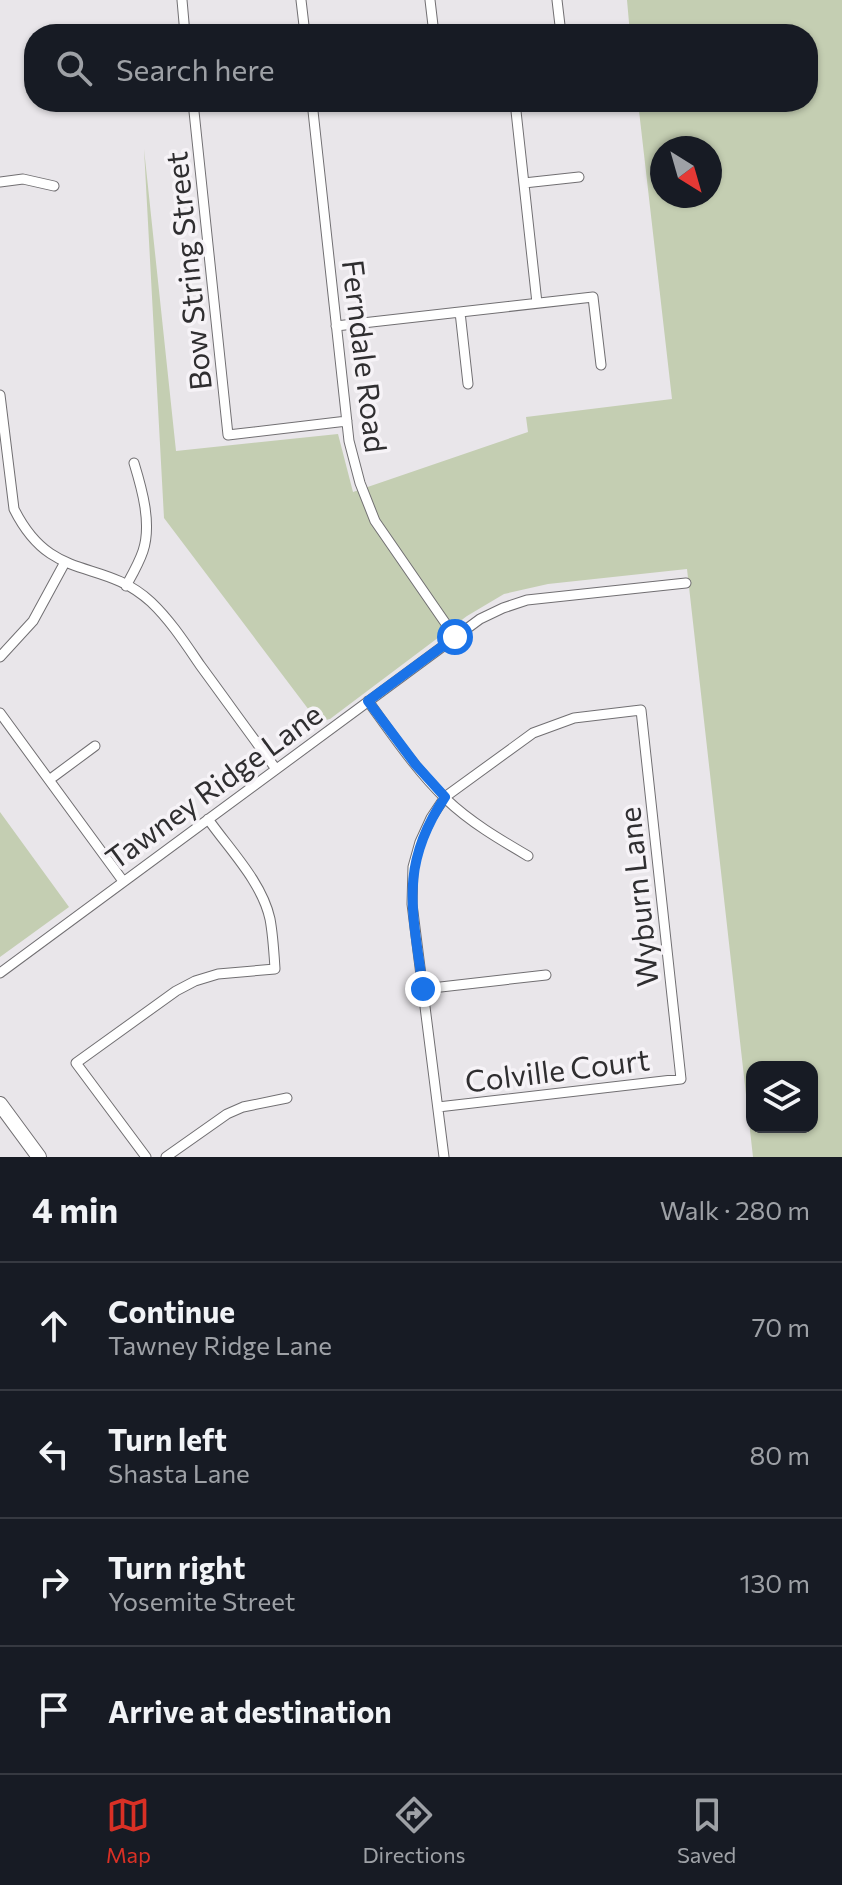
<!DOCTYPE html>
<html lang="en">
<head>
<meta charset="utf-8">
<style>
  body { margin:0; font-family:Commissioner,sans-serif; background:#242831; color:#f1f3f6 }
  .controls { position:absolute; right:24px; bottom:24px; display:grid; overflow:hidden; border-radius:16px; box-shadow:0 2px 6px #0004 }
  .controls button { width:72px; height:72px; display:grid; place-items:center; padding:0; border:0; border-bottom:2px solid #363941; background:#171b24; color:#f1f3f6; font:40px sans-serif }
  .compass { position:absolute; left:650px; top:136px; width:72px; height:72px; border-radius:50%; background:#171b24; box-shadow:0 2px 6px #0004; rotate:143deg }
  .stop { position:absolute; width:24px; height:24px; margin:-18px; border:6px solid #1a73e8; border-radius:50%; background:#fff }
  .stop.end { background:#1a73e8; border-color:#fff; box-shadow:0 2px 8px #0008 }
  .list { margin:0; padding:0; list-style:none }
  h2 { display:flex; justify-content:space-between; align-items:center; height:104px; margin:0; padding:0 32px; font-size:34px }
  h2 small { font-size:26px; font-weight:400; color:#9ea1a6 }
  .list li { display:grid; grid-template-columns:52px 1fr auto; gap:24px; align-items:center; box-sizing:border-box; height:128px; padding:0 32px; border-top:2px solid #363941 }
  .list b { display:block; font-size:30px; white-space:nowrap }
  .list p { margin:0; font-size:26px; white-space:nowrap; color:#9ea1a6 }
  .list em { font-size:26px; font-style:normal; color:#9ea1a6 }
  .icon { flex:none; width:44px; height:44px; fill:none; stroke:currentColor; stroke-width:2; stroke-linecap:round; stroke-linejoin:round }
  .map { position:relative; flex:none; width:842px; height:1157px; overflow:hidden }
  .search { position:absolute; background:#171b24; box-shadow:0 2px 6px #0004; left:24px; right:24px; top:24px; height:88px; display:flex; align-items:center; gap:20px; box-sizing:border-box; padding:0 28px; border-radius:32px; color:#9ea1a6; font-size:30px }
  .sheet { height:616px; background:#171b24 }
  nav { display:flex; justify-content:space-around; align-items:center; box-sizing:border-box; height:112px; border-top:2px solid #363941; background:#171b24; font-size:22px; color:#9ea1a6 }
  nav a { display:grid; justify-items:center; gap:4px }
  nav .on { color:#d93025 }
  .map>svg:first-child { display:block }
  .green { fill:#c4ceb2; fill-rule:evenodd }
  .lines { fill:none; stroke-linecap:round; stroke-linejoin:round }
  .street-casing { stroke:#716f72; stroke-width:11 }
  .secondary-casing { stroke:#716f72; stroke-width:16 }
  .street { stroke:#fff; stroke-width:9 }
  .secondary { stroke:#fff; stroke-width:14 }
  .route { stroke:#1a73e8; stroke-width:10 }
  .labels { text-anchor:middle; dominant-baseline:central; stroke-width:7; stroke-linejoin:round; paint-order:stroke }
  .street-label { font-size:30px; fill:#2f2e30; stroke:#f6f3f7 }
</style>
</head>
<body>
<div class="map">
<svg width="842" height="1157" viewBox="0 0 842 1157">
  <rect width="100%" height="100%" fill="#e9e6ea"/>
  <path class="green" d="M627 0H842V1157H753L687 569 548 584 504 594 467 616 330 719 318 722 164 518 144 149 176 451 338 434 353 492 528 432 526 417 672 399 638 102H808V34H630ZM662 148H710V196H662ZM752 1067H812V1127H752Z
    M0 812 69 907 0 957Z"/>
  <g class="lines">
    <g class="street-casing">
      <path id="street" d="M182 0 185 34
        M301 0 305 34
        M430 0 434 34
        M557 0 561 34
        M193 102 228 435 347 421
        M312 102 349 441 360 483 375 521 455 637
        M515 102 537 303
        M0 182 23 179 54 186
        M524 183 579 177
        M460 312 468 384
        M336 326 593 297 601 365
        M0 395 14 509C52 585 101 556 151 602 170 620 185 643 200 665 225 699 250 734 276 769
        M126 586C132 575 139 563 143 551 152 524 142 489 134 463
        M0 657 33 621 64 564
        M368 701C392 734 416 770 446 799 470 822 499 839 528 856
        M0 713 123 881
        M49 780 95 746
        M0 973 480 619 503 608 527 600 686 583
        M423 989 546 975
        M438 1107 681 1079 641 710 574 718 533 733 445 797 431 818 420 842 413 867 412 904 444 1157
        M146 1157 76 1063 176 991 195 981 218 974 275 969C274 953 273 935 270 919 262 882 229 849 208 819
        M166 1157 227 1114 243 1107 287 1098"/>
    </g>
    <g class="secondary-casing">
      <path id="secondary" d="M0 1104 39 1157"/>
    </g>
    <use href="#street" class="street"/>
    <use href="#secondary" class="secondary"/>
  </g>
  <g class="lines">
    <path class="route" d="M423 989C413 912 398 867 445 797L416 765 368 701 455 637"/>
  </g>
  <g class="labels">
    <g class="street-label">
      <text transform="translate(187 271) rotate(-96)">Bow String Street</text>
      <text transform="translate(366 356) rotate(83)">Ferndale Road</text>
      <text transform="translate(213 785) rotate(-36)">Tawney Ridge Lane</text>
      <text transform="translate(637 897) rotate(-96)">Wyburn Lane</text>
      <text transform="translate(557 1069) rotate(-7)">Colville Court</text>
    </g>
  </g>
</svg>
<div class="controls">
<button><svg class="icon" aria-label="layers" viewBox="0 0 24 24"><path d="M12 4l9 5-9 5-9-5zM3 14l9 5 9-5"/></svg></button>
</div>
<svg class="compass" viewBox="-18 -18 36 36"><path d="M0-13l5 13h-10z" fill="#e53935"/><path d="M0 13l5-13h-10z" fill="#9ea1a6"/></svg>
<div class="stop" style="left:455px;top:637px"></div>
<div class="stop end" style="left:423px;top:989px"></div>
<div class="search"><svg class="icon" aria-label="search" viewBox="0 0 24 24"><circle cx="10" cy="10" r="6"/><path d="M15 15l6 6"/></svg>Search here</div>
</div>
<section class="sheet">
<h2>4 min<small>Walk · 280 m</small></h2>
<ul class="list">
<li><svg class="icon" aria-label="ahead" viewBox="0 0 24 24"><path d="M12 20V5M6 11l6-6 6 6"/></svg><div><b>Continue</b><p>Tawney Ridge Lane</p></div><em>70 m</em></li>
<li><svg class="icon" aria-label="left" viewBox="0 0 24 24"><path d="M17 20v-9H6M10 6l-5 5 5 5"/></svg><div><b>Turn left</b><p>Shasta Lane</p></div><em>80 m</em></li>
<li><svg class="icon" aria-label="right" viewBox="0 0 24 24"><path d="M7 20v-9h11M14 6l5 5-5 5"/></svg><div><b>Turn right</b><p>Yosemite Street</p></div><em>130 m</em></li>
<li><svg class="icon" aria-label="arrive" viewBox="0 0 24 24"><path d="M6 21V4h12l-3 4 3 4H6"/></svg><div><b>Arrive at destination</b></div></li>
</ul>
</section>
<nav>
<a class="on"><svg class="icon" aria-label="map" viewBox="0 0 24 24"><path d="M3 6l6-2 6 2 6-2v14l-6 2-6-2-6 2zM9 4v14M15 6v14"/></svg>Map</a>
<a><svg class="icon" aria-label="directions" viewBox="0 0 24 24"><path d="M12 3l9 9-9 9-9-9zM9 14v-3h6M13 9l2 2-2 2"/></svg>Directions</a>
<a><svg class="icon" aria-label="saved" viewBox="0 0 24 24"><path d="M7 4h10v16l-5-4-5 4z"/></svg>Saved</a>
</nav>
</body>
</html>
